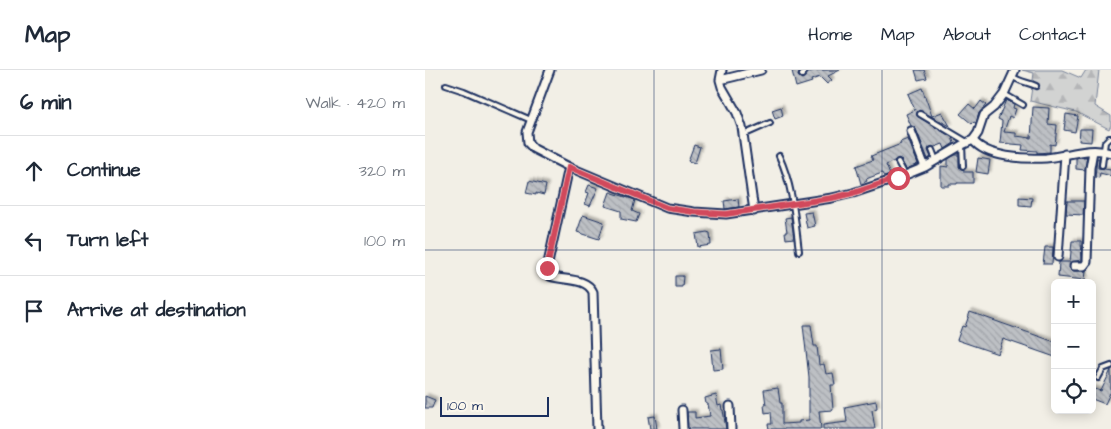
<!DOCTYPE html>
<html lang="en">
<head>
<meta charset="utf-8">
<style>
  body { margin:0; font-family:"Architects Daughter",sans-serif; background:#f6f6f7; color:#1f2937 }
  .controls { position:absolute; right:15px; bottom:15px; display:grid; overflow:hidden; border-radius:8px; box-shadow:0 2px 12px #0003 }
  .controls button { width:45px; height:45px; display:grid; place-items:center; padding:0; border:0; border-bottom:1px solid #e0e1e3; background:#fff; color:#1f2937; font:25px sans-serif }
  .scale { position:absolute; left:15px; bottom:12px; width:109px; box-sizing:border-box; padding-left:5px; border:2px solid #1b2f5e; border-top:0; font-size:14px; line-height:18px; white-space:nowrap; color:#1b2f5e; -webkit-text-stroke:4px #fbf7ec; paint-order:stroke }
  .stop { position:absolute; width:15px; height:15px; margin:-11px; border:4px solid #d1495b; border-radius:50%; background:#fff }
  .stop.end { background:#d1495b; border-color:#fff; box-shadow:0 1px 5px #0008 }
  .list { margin:0; padding:0; list-style:none }
  h2 { display:flex; justify-content:space-between; align-items:center; height:65px; margin:0; padding:0 20px; font-size:21px }
  h2 small { font-size:16px; font-weight:400; color:#747a83 }
  .list li { display:grid; grid-template-columns:32px 1fr auto; gap:15px; align-items:center; box-sizing:border-box; height:70px; padding:0 20px; border-top:1px solid #e0e1e3 }
  .list b { display:block; font-size:19px; white-space:nowrap }
  .list em { font-size:16px; font-style:normal; color:#747a83 }
  .icon { flex:none; width:28px; height:28px; fill:none; stroke:currentColor; stroke-width:2; stroke-linecap:round; stroke-linejoin:round }
  .map { position:relative; flex:none; width:686px; height:359px; overflow:hidden }
  header { display:flex; align-items:center; gap:30px; box-sizing:border-box; height:70px; padding:0 25px; background:#fff; border-bottom:1px solid #e0e1e3 }
  header strong { font-size:24px }
  nav { display:flex; gap:28px; margin-inline-start:auto; font-size:18px }
  main { display:flex }
  aside { flex:1; background:#fff }
  .map>svg:first-child { display:block }
  .forest { fill:url(#forest-firs); stroke:#768198 }
  .building { fill:url(#building-back-hatch); stroke:#1b2f5e; filter:url(#shadow) }
  .lines { fill:none; stroke-linecap:round; stroke-linejoin:round }
  .service-casing { stroke:#1b2f5e; stroke-width:8 }
  .minor-casing { stroke:#1b2f5e; stroke-width:11 }
  .service { stroke:#fbf7ec; stroke-width:4 }
  .minor { stroke:#fbf7ec; stroke-width:7 }
  .route { stroke:#d1495b; stroke-width:6 }
  .grid { fill:none; stroke:#1b2f5e; stroke-width:1; stroke-opacity:0.55 }
</style>
</head>
<body>
<header>
<strong>Map</strong>
<nav><a>Home</a><a>Map</a><a>About</a><a>Contact</a></nav>
</header>
<main>
<aside>
<h2>6 min<small>Walk · 420 m</small></h2>
<ul class="list">
<li><svg class="icon" aria-label="ahead" viewBox="0 0 24 24"><path d="M12 20V5M6 11l6-6 6 6"/></svg><div><b>Continue</b></div><em>320 m</em></li>
<li><svg class="icon" aria-label="left" viewBox="0 0 24 24"><path d="M17 20v-9H6M10 6l-5 5 5 5"/></svg><div><b>Turn left</b></div><em>100 m</em></li>
<li><svg class="icon" aria-label="arrive" viewBox="0 0 24 24"><path d="M6 21V4h12l-3 4 3 4H6"/></svg><div><b>Arrive at destination</b></div></li>
</ul>
</aside>
<div class="map">
<svg width="686" height="359" viewBox="0 0 686 359">
  <defs>
    <pattern id="forest-firs" width="22" height="20" patternUnits="userSpaceOnUse" patternTransform="scale(1.25)"><rect width="22" height="20" fill="#d2d3d2"/><path d="M5 1l3.5 6h-7zM16 11l3.5 6h-7z" fill="#b4b5b7"/></pattern>
    <pattern id="building-back-hatch" width="6" height="6" patternUnits="userSpaceOnUse" patternTransform="scale(1.25)"><rect width="6" height="6" fill="#bdc0c4"/><path d="M-1 5l2 2M0 0l6 6M5-1l2 2" fill="none" stroke="#a2a5ab"/></pattern>
    <filter id="shadow"><feDropShadow dx="2.5" dy="-2.5" stdDeviation="1" flood-color="#0004"/></filter>
  </defs>
  <rect width="100%" height="100%" fill="#f2efe6"/>
  <filter id="ink" filterUnits="userSpaceOnUse"><feTurbulence type="fractalNoise" baseFrequency=".02" numOctaves="2"/><feDisplacementMap in="SourceGraphic" scale="10" xChannelSelector="R" yChannelSelector="G"/><feConvolveMatrix kernelMatrix="1 2 1 2 8 2 1 2 1" color-interpolation-filters="sRGB"/></filter>
  <g filter="url(#ink)">
    <path class="forest" d="M597 0H637L656 8 661 0H674L670 36 686 46V55L684 59 651 42 605 31 609 3Z"/>
    <path class="building" d="M375 0 373 6 377 9 384 2 391 0H415L403 6 407 10 402 14 395 7 386 10 387 12 371 17 367 1Z
      M490 0H499L502 8 493 10Z
      M497 18 507 46 517 42 525 56 496 41 492 42V46L527 67 529 73 520 79 518 74 510 77H505L503 80 506 87 503 89 491 59 486 56 481 44 490 40 483 24Z
      M581 30 589 34 588 38 591 39 588 48 584 46 579 62 591 63V66L606 68 608 37 624 38 623 54 632 55 630 75 625 74V82L612 83V81L597 80 598 75 575 73 577 51 573 49Z
      M556 31 561 35 554 43 551 53 549 52 547 54 535 44 544 34 550 39Z
      M356 37 358 46 350 49 347 40Z
      M641 44 653 46 650 62 639 60Z
      M655 59H667L666 72 654 71Z
      M483 69 493 94 481 99 476 90 472 89 469 91 461 95 465 105 459 107 457 103 441 109 442 111 436 114 431 96 448 90 446 86 476 74 475 72Z
      M269 75 275 77 270 93 263 91Z
      M530 85H534V97L539 100V102H548V113H532V114H524V116H516V96L523 97V89Z
      M656 87H662L660 100 651 99V88Z
      M553 88 565 90 563 104 551 102Z
      M672 88H674L673 98 686 100V106L675 103 674 108 670 107Z
      M104 111 121 115 119 125 111 123V125L101 123Z
      M164 115 173 118 165 136 160 134 164 123 161 122Z
      M185 122 210 130 207 141 214 144 211 152 196 149V141L180 136Z
      M594 127 607 128 606 136 594 135Z
      M313 129 314 137 300 139 299 131Z
      M642 131H659L658 145 641 144Z
      M387 142 390 156 382 158 379 143Z
      M158 145 179 152 174 169 152 162Z
      M366 147 369 168 361 169 360 162H362L360 148Z
      M282 162 285 163 286 175 273 177 271 164Z
      M647 171H656L657 190 646 192 644 198 649 201H661L660 210 633 207 634 192H645Z
      M620 177H628L627 194H618Z
      M250 206H258L257 217H250Z
      M545 242 630 272V287L578 269 573 284 532 270 537 256 540 257Z
      M378 255H386L389 276H392L394 295 399 294 401 304 408 303 410 315H406L408 340 394 341 396 359H344L343 354H347L346 342 340 343 339 335H341L339 320 353 318 355 333H357V354L374 353V351L384 350V307Z
      M296 279 298 299 288 300 286 280Z
      M686 300V323H685L680 334 667 329V318L676 321Z
      M291 325 293 336 296 335 297 340H298L301 359H263L262 342H270V348L285 346 283 334H281L280 328Z
      M0 326 10 330 7 338H0Z
      M451 331 452 338 447 340 450 359H398V355L422 352 420 337Z
      M230 346 232 359H225L223 347Z"/>
    <g class="lines">
      <g class="service-casing">
        <path id="service" d="M377 5 381 0
          M587 6C594 12 602 12 611 16
          M21 15 39 21 106 50
          M579 24 598 35
          M495 44 542 72
          M318 65 345 53
          M537 75 538 96
          M507 80 511 90
          M354 86C368 116 370 149 374 181
          M473 92 480 105
          M677 95 680 72 684 68H686
          M673 308 678 299 686 296"/>
      </g>
      <g class="minor-casing">
        <path id="minor" d="M125 0 102 62 103 73 109 79 144 97 242 138 269 142 301 144 407 128 428 123 473 108 500 97 537 75 548 70 553 63 559 45 569 37 579 24 590 0
          M297 0 295 10 297 17 312 43 317 57 329 141
          M295 10 336 0
          M486 61 500 97
          M548 70C561 88 601 89 621 88 643 86 664 76 686 83
          M144 97 122 198 125 206C139 211 161 207 168 222L172 359
          M633 187 640 84
          M649 196H659L662 192 665 98 668 81
          M305 336 306 359
          M257 340 258 359"/>
      </g>
      <use href="#service" class="service"/>
      <use href="#minor" class="minor"/>
    </g>
  </g>
  <g class="lines" filter="url(#ink)">
    <path class="route" d="M122 198 144 97 242 138 269 142 301 144 407 128 428 123 473 108"/>
  </g>
  <path class="grid" d="M229 0V359M457 0V359M0 180H686"/>
</svg>
<div class="controls">
<button>+</button>
<button>−</button>
<button><svg class="icon" aria-label="locate" viewBox="0 0 24 24"><circle cx="12" cy="12" r="6"/><path d="M12 2v4M12 18v4M2 12h4M18 12h4"/></svg></button>
</div>
<div class="scale">100 m</div>
<div class="stop" style="left:473px;top:108px"></div>
<div class="stop end" style="left:122px;top:198px"></div>
</div>
</main>
</body>
</html>
